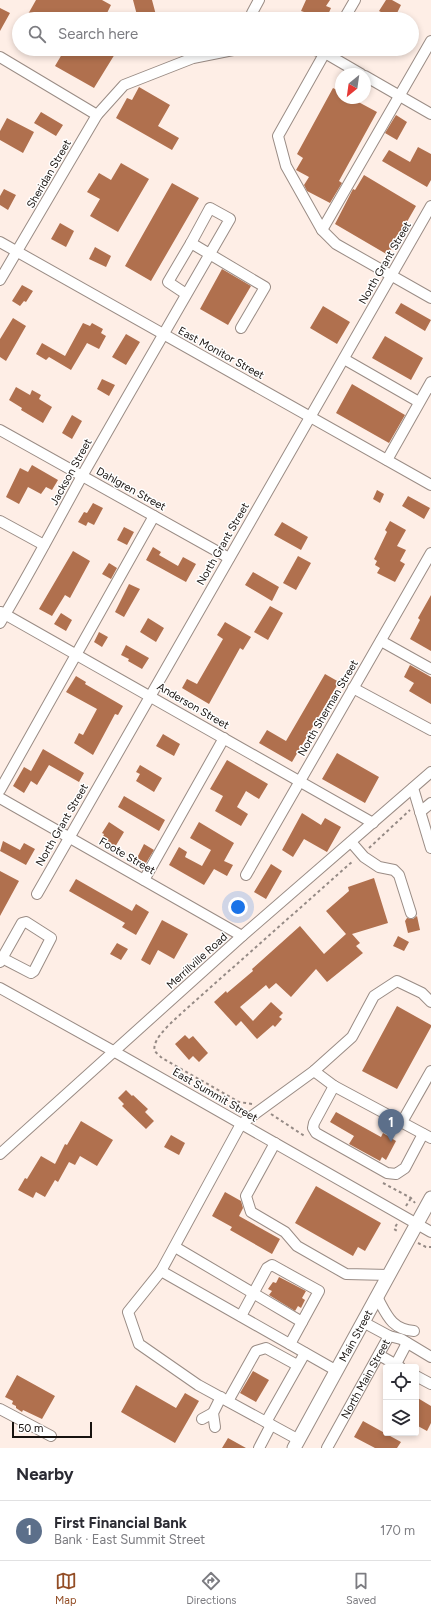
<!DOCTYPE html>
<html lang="en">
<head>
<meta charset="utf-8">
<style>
  body { margin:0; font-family:Figtree,sans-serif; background:#f2f2f3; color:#2b2b33 }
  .controls { position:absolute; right:12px; bottom:12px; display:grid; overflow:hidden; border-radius:4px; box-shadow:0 2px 6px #0003 }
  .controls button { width:36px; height:36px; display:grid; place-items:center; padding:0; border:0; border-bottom:1px solid #e1e1e2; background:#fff; color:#2b2b33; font:20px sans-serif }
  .compass { position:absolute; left:335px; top:68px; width:36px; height:36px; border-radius:50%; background:#fff; box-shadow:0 2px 6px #0003; rotate:209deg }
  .scale { position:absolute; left:12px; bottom:10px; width:80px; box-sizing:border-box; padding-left:4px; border:2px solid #17120f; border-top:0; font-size:11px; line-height:14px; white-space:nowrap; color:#17120f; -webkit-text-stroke:3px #fff; paint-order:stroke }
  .you { position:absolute; left:238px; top:907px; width:14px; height:14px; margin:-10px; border:3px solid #fff; border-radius:50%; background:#1a73e8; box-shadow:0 0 0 6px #1a73e833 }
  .badge { display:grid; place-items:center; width:26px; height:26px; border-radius:50%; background:#934d25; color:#fff; font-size:13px; font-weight:700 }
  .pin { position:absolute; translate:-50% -33px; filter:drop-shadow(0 1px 2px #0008) }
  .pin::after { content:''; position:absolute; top:21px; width:14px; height:12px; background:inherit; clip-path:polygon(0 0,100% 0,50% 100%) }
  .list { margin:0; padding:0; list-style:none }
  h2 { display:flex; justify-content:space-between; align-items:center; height:52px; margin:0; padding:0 16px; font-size:17px }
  h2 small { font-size:13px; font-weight:400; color:#7c7c81 }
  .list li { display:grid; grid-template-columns:26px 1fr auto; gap:12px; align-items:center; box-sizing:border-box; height:60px; padding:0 16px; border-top:1px solid #e1e1e2 }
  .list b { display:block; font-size:15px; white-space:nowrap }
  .list p { margin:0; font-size:13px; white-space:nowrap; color:#7c7c81 }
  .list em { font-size:13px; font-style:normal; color:#7c7c81 }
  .icon { flex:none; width:22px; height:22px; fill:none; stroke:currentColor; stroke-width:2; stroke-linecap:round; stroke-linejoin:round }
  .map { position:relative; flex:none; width:431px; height:1448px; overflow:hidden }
  .search { position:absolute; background:#fff; box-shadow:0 2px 6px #0003; left:12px; right:12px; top:12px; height:44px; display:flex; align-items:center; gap:10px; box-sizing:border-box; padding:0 14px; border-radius:22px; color:#7c7c81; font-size:15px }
  .sheet { height:112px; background:#fff }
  nav { display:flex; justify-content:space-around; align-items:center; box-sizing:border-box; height:56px; border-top:1px solid #e1e1e2; background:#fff; font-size:11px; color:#7c7c81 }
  nav a { display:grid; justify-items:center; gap:2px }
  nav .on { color:#934d25 }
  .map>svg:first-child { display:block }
  .building { fill:#b0704e }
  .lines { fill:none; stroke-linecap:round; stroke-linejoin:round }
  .minor-casing { stroke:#9a8c85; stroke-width:12 }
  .major-casing { stroke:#9a8c85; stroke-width:15 }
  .path { stroke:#958a85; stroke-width:2; stroke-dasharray:3 3; stroke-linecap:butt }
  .minor { stroke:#fff; stroke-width:10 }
  .major { stroke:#fff; stroke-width:13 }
  .labels { text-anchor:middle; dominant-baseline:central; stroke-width:3; stroke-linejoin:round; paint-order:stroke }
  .street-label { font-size:11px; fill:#17120f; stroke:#fff }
</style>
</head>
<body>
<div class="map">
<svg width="431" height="1448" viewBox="0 0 431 1448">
  <rect width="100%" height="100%" fill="#feeee6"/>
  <path class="building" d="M36 0H102L111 5 104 19H33L27 16Z
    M133 0H152L156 15 138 19Z
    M306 0H330L326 6 331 8 326 19H300L304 12 301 11Z
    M386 0H392L401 5 394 19 379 11Z
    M0 8 10 13 0 31Z
    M65 49H118L94 88 55 66Z
    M139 87 170 105 158 126 179 138 172 150 116 118 127 98 132 100Z
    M333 88 341 92V98H351L377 112 339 181 342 183 330 203 307 191 304 185 309 177 296 170 303 158 297 154Z
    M41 112 63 125 56 136 34 123Z
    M396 115 407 122 397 140 385 133Z
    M7 118 34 132 23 153 0 140V131Z
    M418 147 431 154V180L427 187 382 161 389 150 410 162Z
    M121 163 149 179 118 232 90 216 100 199 87 192 99 173 111 180Z
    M364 175 416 206 388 255 335 224 353 189 355 190Z
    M172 183 199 198 151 281 125 266Z
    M4 189 16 195 8 210 0 205V196Z
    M60 223 74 231 66 247 51 239Z
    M95 247 111 256 106 267 89 259Z
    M222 269 251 286 228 325 200 309Z
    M22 285 33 291 26 302 24 301 20 306 12 301Z
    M401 303 431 320 425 331 395 313Z
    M323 306 350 322 337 344 310 328Z
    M13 318 26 326 6 361 0 357V339Z
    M83 323 90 326 92 323 103 329 101 333 106 336 99 349 87 343 71 370 49 357 46 360 36 354 42 343 65 356Z
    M126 334 140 342 126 365 112 357Z
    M385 336 423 358 411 380 372 358Z
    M102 379 115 385 109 396 97 389Z
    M352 384 405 415 389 443 336 413Z
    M16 387 30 395 32 390 41 395 39 399 52 407 43 423 21 410 22 408 9 400Z
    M72 415 82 421 72 439 62 433Z
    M32 465 58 480 52 490 46 487 41 494 28 487 19 504 6 497 20 468 28 472Z
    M377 490 384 494 380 503 373 499Z
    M408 496 430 508 424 519 402 506Z
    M93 503 103 508 94 525 88 522 86 526 78 522 84 512 87 513Z
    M390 521 406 530 397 546 406 550 400 561 405 564 395 582 377 573 380 568 375 565 377 561 374 559 387 532 385 530Z
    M282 522 308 537 301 550 274 535Z
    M124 527 134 532 127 545 117 540Z
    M153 547 161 552 159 555 178 566 183 557 196 564 186 582 146 560Z
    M73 551 90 561 70 598 65 595 52 616 39 609Z
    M298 556 311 563 296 590 283 583Z
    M109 563 117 568 111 579 102 574Z
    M253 572 279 587 272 601 245 585Z
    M129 584 140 589 124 617 115 612Z
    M431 595V651L410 639 420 620 418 618Z
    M270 606 283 613 268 640 254 632Z
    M61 613 72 620 66 631 54 624Z
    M148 618 164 628 156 642 140 632Z
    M225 622 251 637 243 650 240 648 209 704 182 688 187 679 197 684 223 639 217 635Z
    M99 632 108 637 102 647 94 642Z
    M126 645 149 658 142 669 128 661 129 659 121 655Z
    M410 665 431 677V704L409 691 414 683 404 677Z
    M325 674 339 682 292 762 259 743 267 730 286 741Z
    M76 676 86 682 85 684 123 706 118 715 115 714 93 755 74 743 79 733 83 735 97 709 66 692Z
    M163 734 180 744 174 756 156 746Z
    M43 749 84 773 79 782 49 765 37 785 31 781 24 793 13 786 24 767 31 771Z
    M337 753 379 777 365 803 322 779Z
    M227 760 268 784 259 799 246 791 237 807 248 814 241 826 215 811 223 796 210 789Z
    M140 765 162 778 154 792 136 781 140 774 136 772Z
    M124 796 165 820 159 831 118 807Z
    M302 813 321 825 325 818 341 827 327 852 304 839 293 857 282 850Z
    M109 822 124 832 115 847 102 839 104 834 102 833Z
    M199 822 234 843 224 861 233 865 227 876 214 869 204 885 169 865 179 847 187 852 185 857 202 866 211 850 190 838Z
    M3 841 20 850 24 843 35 849 26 865 0 851Z
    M144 844 154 850 146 863 137 858Z
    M271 864 282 871 266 899 254 892Z
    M0 871 19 881 0 916Z
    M374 878 388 923 352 934 360 943 356 946 363 953 327 982 316 969 291 997 276 983 269 989 266 985 240 1007 253 1021 271 1002 283 1013 279 1017 282 1019 275 1027 273 1025 257 1039 241 1021 236 1026 214 1002 226 991 227 993 253 971 252 969 300 926 324 954 346 934 326 911 349 891 348 887Z
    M76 879 132 911 136 904 149 912 136 935 122 927 125 923 69 891Z
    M417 916 420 930 408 933 405 921 407 918 413 919Z
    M162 920 188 934 174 959 158 950 150 965 141 960Z
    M398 936 409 942 404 951 393 946Z
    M117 943 128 949 121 960 110 954Z
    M397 1006 431 1025V1027L397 1089 362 1071Z
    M185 1035 189 1039 193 1036 208 1053 199 1062 193 1056 189 1060 175 1044Z
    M126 1090 132 1096 133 1095 148 1109 145 1112 154 1121 146 1129 122 1106 124 1104 118 1098Z
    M336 1112 381 1137 383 1133 396 1141 386 1160 382 1157 380 1161 349 1144 354 1136 330 1122Z
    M81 1121 113 1140 97 1166 80 1156 75 1165 69 1162 58 1182 55 1180 45 1197 36 1192 33 1198 18 1190 25 1178 27 1179 41 1156 55 1164 65 1144 67 1145Z
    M171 1135 185 1143 179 1155 164 1147Z
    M316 1186 381 1223 365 1251 358 1247 353 1256 295 1223Z
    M225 1192 241 1201 243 1208 239 1216 280 1239 272 1254 230 1230 232 1227 212 1216Z
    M279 1277 306 1291 302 1298 305 1300 301 1308 298 1306 295 1311 269 1295 272 1291 268 1289 273 1282 276 1283Z
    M253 1371 269 1380 256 1402 240 1393Z
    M17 1375 55 1396 42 1419 23 1410 22 1412 16 1408V1406L12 1404 13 1401 5 1397Z
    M136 1385 176 1408 185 1393 199 1401 175 1443 121 1412Z
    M416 1397 431 1406V1423L427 1431 416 1425Z
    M363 1421 401 1442 397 1448H375L354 1437Z
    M228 1438 246 1448H222Z"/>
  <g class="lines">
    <g class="minor-casing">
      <g id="minor">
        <path d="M251 19 252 13 259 0"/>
        <path d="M344 19 355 0"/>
        <path d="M311 49 325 53 361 74"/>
        <path d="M327 49 278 136 286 166 322 230 336 244 431 298"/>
        <path d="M0 57 97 115"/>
        <path d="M365 76 431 114"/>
        <path d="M322 230 431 41"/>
        <path d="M0 242 431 485"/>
        <path d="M0 280 97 115 124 85 193 58 238 49"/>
        <path d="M186 294 168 282 191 243"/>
        <path d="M344 359 419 402"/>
        <path d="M0 430 229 558"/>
        <path d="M387 460 431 382"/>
        <path d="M0 521 44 545"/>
        <path d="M1 612 373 823"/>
        <path d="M0 623C29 575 55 525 82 476 131 390 181 304 230 219L210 208 191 243 265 287 241 328"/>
        <path d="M381 641 431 669"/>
        <path d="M353 688 431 730"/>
        <path d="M413 788 431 848"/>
        <path d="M0 790 154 516"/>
        <path d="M0 798 242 936"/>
        <path d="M420 812 431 803"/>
        <path d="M351 842 364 857 379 867 394 870 399 875 411 913"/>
        <path d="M246 875 431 553"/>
        <path d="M144 880 224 738"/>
        <path d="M37 894 431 206"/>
        <path d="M0 962 22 923 26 922 51 938 34 971 31 973 2 958"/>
        <path d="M0 988 115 1052 431 1232"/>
        <path d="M314 1071 334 1086 431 1138"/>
        <path d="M334 1086 314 1123 313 1128 316 1133 387 1173 396 1174 405 1168 423 1134"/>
        <path d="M402 1122 431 1071"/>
        <path d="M275 1143 246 1196 251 1212 285 1232 297 1246 346 1274 389 1275"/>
        <path d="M0 1154 242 936 431 772"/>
        <path d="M175 1247 302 1322"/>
        <path d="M161 1271 337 1371"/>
        <path d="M377 1297C387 1315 391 1329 414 1331"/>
        <path d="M241 1316 267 1268 272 1265 319 1291 290 1344"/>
        <path d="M389 1336 401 1339 431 1357"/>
        <path d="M379 1355 400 1367"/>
        <path d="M396 1364 407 1343"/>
        <path d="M416 1376 431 1384"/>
        <path d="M228 1401 256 1351 266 1348 297 1365"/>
        <path d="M0 1409 51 1436"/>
        <path d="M202 1419 213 1413"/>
        <path d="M266 1422 305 1353"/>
        <path d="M215 1427 213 1413 221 1397"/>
        <path d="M299 1440 198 1385 139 1344 128 1312 161 1271 241 1124 314 1071 352 1037 374 996 397 981 422 993 431 1002"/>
        <path d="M259 1448 271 1425"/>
        <path id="s1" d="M327 1448 389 1336 363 1322"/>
      </g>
    </g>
    <g class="major-casing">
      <g id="major">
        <path id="s2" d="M294 1448 431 1198"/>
      </g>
    </g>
    <path class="path" d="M369 848 410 810
      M252 1104 239 1102 162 1058C160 1056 156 1053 155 1051 150 1039 177 1018 185 1010L353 861
      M271 1114 306 1137
      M383 1183 411 1198 415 1203
      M406 1206 411 1198
      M397 1224 394 1229 399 1232
      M418 1243 426 1247H431"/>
    <use href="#minor" class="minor"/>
    <use href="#major" class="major"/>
  </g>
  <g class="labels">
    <g class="street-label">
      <text transform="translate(49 174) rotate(-60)">Sheridan Street</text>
      <text transform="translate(385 263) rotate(-60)">North Grant Street</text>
      <text transform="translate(221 353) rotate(29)">East Monitor Street</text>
      <text transform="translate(71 472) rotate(-61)">Jackson Street</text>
      <text transform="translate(131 489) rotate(29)">Dahlgren Street</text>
      <text transform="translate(223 544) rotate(-60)">North Grant Street</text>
      <text transform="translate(193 706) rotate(30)">Anderson Street</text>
      <text transform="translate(328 708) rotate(-60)">North Sherman Street</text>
      <text transform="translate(62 825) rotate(-60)">North Grant Street</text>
      <text transform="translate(127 856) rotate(30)">Foote Street</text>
      <text transform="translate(197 961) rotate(-42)">Merrillville Road</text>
      <text transform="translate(215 1095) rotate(30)">East Summit Street</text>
      <text stroke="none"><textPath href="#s2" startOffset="128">Main Street</textPath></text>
      <text stroke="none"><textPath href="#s1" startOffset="79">North Main Street</textPath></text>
    </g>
  </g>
</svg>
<div class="controls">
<button><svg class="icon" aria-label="locate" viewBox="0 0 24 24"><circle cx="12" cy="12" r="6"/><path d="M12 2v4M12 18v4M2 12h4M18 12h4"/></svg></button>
<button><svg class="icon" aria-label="layers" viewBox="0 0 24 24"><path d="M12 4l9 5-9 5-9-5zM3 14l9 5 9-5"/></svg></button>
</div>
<svg class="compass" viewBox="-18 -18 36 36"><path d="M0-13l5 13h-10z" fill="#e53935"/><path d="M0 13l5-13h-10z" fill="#7c7c81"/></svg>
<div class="scale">50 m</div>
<div class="you"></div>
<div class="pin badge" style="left:391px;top:1142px;background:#5c6f8a">1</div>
<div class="search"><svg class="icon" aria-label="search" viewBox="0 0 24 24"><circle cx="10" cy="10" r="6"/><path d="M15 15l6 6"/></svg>Search here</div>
</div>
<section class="sheet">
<h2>Nearby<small></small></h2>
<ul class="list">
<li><span class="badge" style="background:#5c6f8a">1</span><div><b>First Financial Bank</b><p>Bank · East Summit Street</p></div><em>170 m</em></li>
</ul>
</section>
<nav>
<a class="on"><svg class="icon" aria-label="map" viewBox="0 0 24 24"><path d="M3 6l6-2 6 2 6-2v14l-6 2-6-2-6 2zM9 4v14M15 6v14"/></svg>Map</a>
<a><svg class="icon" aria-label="directions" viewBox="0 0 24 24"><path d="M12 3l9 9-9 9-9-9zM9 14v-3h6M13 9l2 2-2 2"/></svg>Directions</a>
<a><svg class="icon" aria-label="saved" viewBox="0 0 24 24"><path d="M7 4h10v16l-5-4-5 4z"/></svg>Saved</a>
</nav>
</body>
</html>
